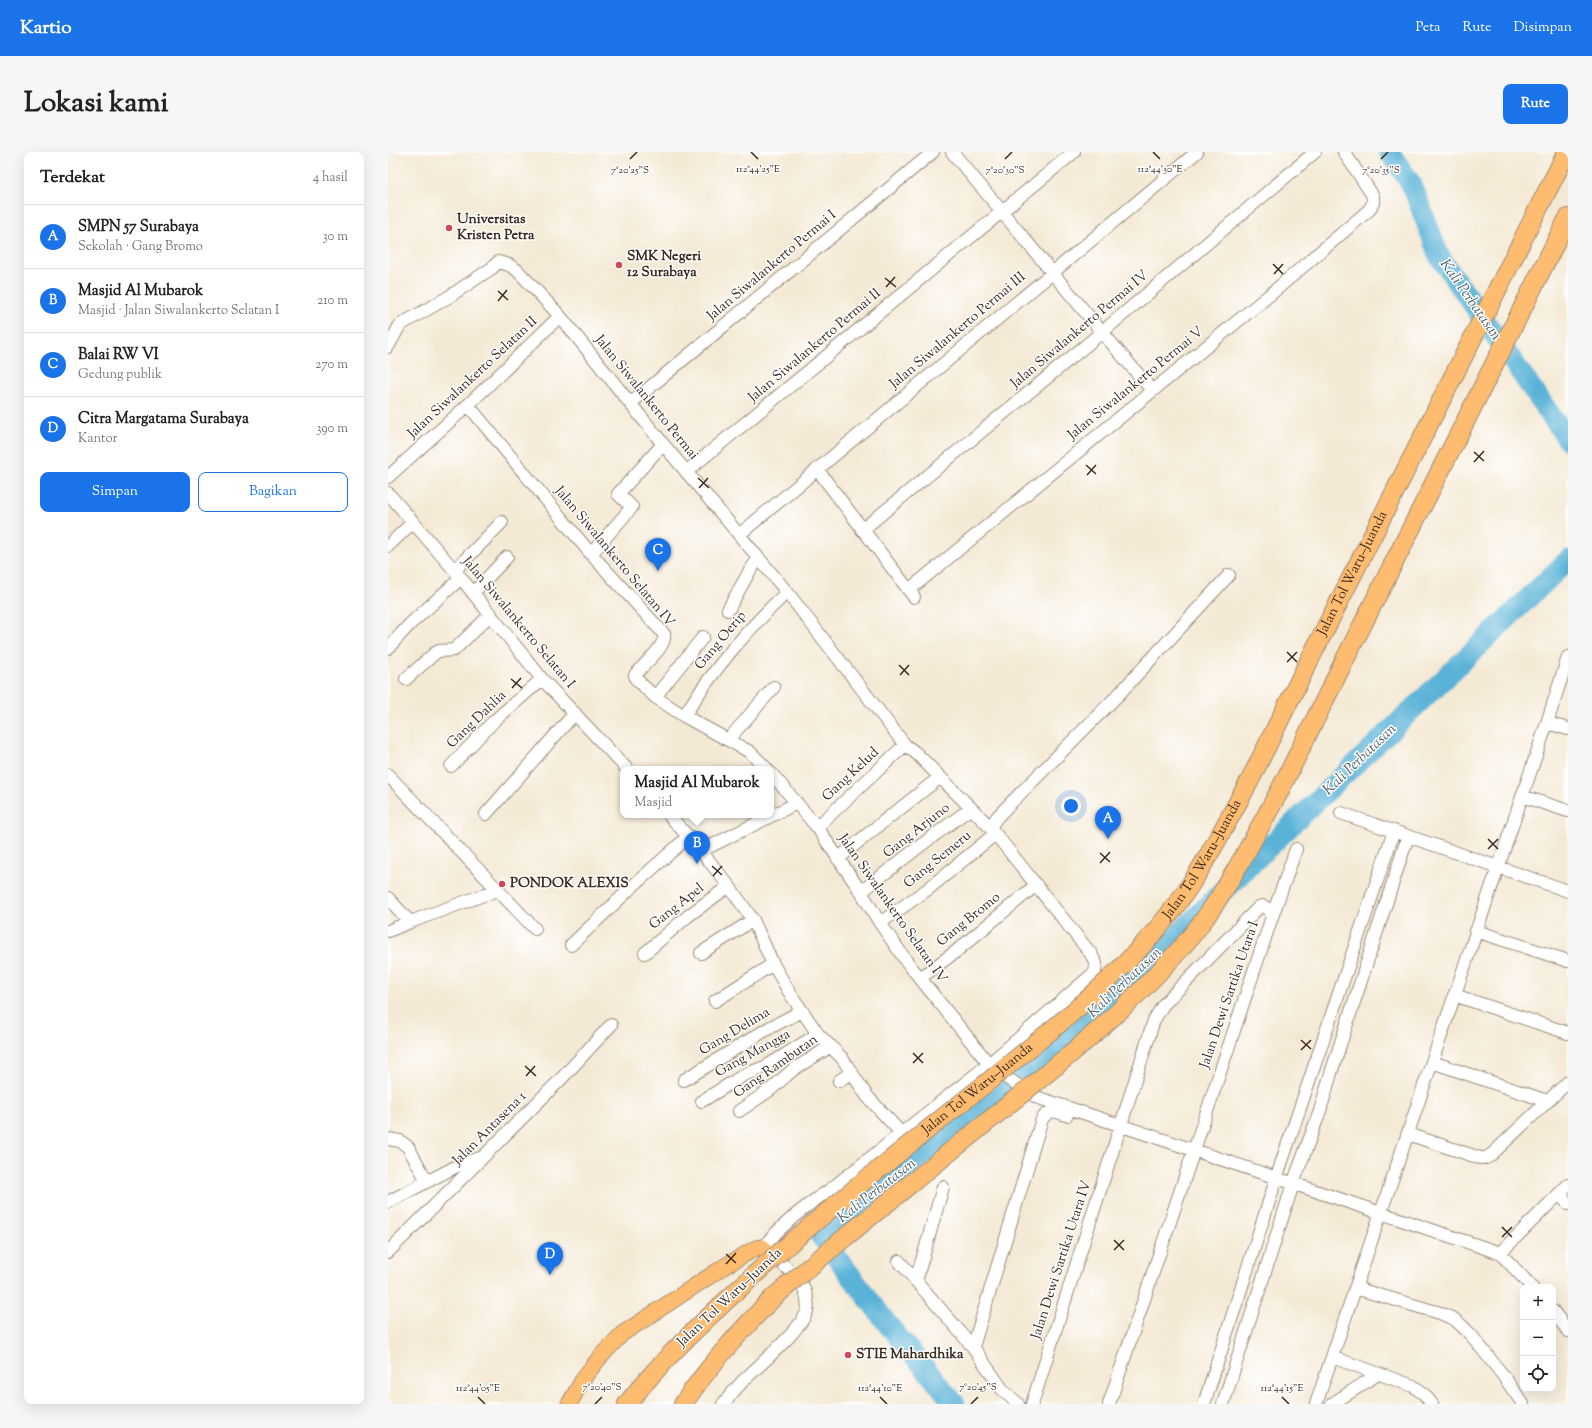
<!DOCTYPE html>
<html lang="id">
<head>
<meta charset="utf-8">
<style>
  body { margin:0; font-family:"Sorts Mill Goudy",serif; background:#f6f6f6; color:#222 }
  .controls { position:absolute; right:12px; bottom:12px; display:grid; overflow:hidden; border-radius:8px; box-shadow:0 4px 16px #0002 }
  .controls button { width:36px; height:36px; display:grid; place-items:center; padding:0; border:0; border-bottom:1px solid #e0e0e0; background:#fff; color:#222; font:20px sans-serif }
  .you { position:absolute; left:683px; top:654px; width:14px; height:14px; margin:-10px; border:3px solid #fff; border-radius:50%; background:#1a73e8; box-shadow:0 0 0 6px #1a73e833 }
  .badge { display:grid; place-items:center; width:26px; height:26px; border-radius:50%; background:#1a73e8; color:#fff; font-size:13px; font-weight:700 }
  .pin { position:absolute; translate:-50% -33px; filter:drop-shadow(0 1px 2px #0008) }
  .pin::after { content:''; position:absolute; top:21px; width:14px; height:12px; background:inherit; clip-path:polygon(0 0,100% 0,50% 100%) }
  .popup { position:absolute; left:232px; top:614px; width:154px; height:52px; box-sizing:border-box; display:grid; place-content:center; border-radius:8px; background:#fff; filter:drop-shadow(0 1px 3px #0005); font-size:13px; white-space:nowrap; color:#767676 }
  .popup b { font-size:15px; color:#222 }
  .popup::after { content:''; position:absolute; left:50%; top:100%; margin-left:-8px; border:8px solid transparent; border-top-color:#fff }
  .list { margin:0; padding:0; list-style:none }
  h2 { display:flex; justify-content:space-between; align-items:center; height:52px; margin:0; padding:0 16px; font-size:17px }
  h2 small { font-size:13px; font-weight:400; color:#767676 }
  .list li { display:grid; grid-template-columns:26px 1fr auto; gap:12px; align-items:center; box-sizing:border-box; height:64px; padding:0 16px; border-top:1px solid #e0e0e0 }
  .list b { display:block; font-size:15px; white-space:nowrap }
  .list p { margin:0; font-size:13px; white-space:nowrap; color:#767676 }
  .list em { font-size:13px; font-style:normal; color:#767676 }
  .actions { display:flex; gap:8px; padding:12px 16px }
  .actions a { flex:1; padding:9px 0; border:1px solid #1a73e8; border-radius:8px; text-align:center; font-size:14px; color:#1a73e8 }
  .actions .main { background:#1a73e8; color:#fff }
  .icon { flex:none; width:22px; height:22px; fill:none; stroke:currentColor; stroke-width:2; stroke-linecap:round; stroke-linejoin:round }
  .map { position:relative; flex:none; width:1180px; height:1252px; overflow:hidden; border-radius:8px }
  header { display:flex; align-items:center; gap:24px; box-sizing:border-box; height:56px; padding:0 20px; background:#1a73e8; color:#fff }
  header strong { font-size:19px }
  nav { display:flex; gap:22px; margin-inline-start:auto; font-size:14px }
  .intro { display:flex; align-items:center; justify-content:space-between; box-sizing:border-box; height:96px; padding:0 24px }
  h1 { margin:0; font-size:28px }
  .button { padding:10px 18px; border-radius:8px; background:#1a73e8; color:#fff; font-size:14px; font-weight:700 }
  main { display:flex; gap:24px; padding:0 24px }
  aside { flex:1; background:#fff; border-radius:8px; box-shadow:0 4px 16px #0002 }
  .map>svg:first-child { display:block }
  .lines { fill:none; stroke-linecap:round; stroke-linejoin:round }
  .river { stroke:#5ab2d7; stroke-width:21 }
  .minor-casing { stroke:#988a79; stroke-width:14 }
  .major-casing { stroke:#988a79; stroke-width:17 }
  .highway-casing { stroke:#988a79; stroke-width:20 }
  .minor { stroke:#fff; stroke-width:12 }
  .major { stroke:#febc70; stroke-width:15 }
  .highway { stroke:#febc70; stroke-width:18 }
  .highway-bridge-casing { stroke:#988a79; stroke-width:20; stroke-linecap:butt }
  .highway-bridge { stroke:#febc70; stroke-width:18 }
  .ticks { fill:none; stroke:#3b2a1e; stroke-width:1.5 }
  .poi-dot { fill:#d1495b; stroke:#fff; stroke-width:1.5 }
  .labels { text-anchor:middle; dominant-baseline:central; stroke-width:3; stroke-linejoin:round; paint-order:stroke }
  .poi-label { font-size:14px; font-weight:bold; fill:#3b2a1e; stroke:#fff; text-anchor:start }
  .street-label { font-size:14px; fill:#3b2a1e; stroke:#fff }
  .water-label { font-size:15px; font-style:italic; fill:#476068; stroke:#fff }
  .ticks-label { font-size:10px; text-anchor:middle; fill:#3b2a1e; stroke:#fff; stroke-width:3; stroke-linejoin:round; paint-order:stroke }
</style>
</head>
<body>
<header>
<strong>Kartio</strong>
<nav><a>Peta</a><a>Rute</a><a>Disimpan</a></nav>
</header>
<div class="intro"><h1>Lokasi kami</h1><a class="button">Rute</a></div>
<main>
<aside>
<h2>Terdekat<small>4 hasil</small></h2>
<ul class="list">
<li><span class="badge">A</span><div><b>SMPN 57 Surabaya</b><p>Sekolah · Gang Bromo</p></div><em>30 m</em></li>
<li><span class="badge">B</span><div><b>Masjid Al Mubarok</b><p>Masjid · Jalan Siwalankerto Selatan I</p></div><em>210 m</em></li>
<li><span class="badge">C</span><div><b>Balai RW VI</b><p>Gedung publik</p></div><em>270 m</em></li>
<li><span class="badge">D</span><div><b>Citra Margatama Surabaya</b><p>Kantor</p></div><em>390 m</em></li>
</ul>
<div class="actions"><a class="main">Simpan</a><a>Bagikan</a></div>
</aside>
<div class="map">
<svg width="1180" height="1252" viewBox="0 0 1180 1252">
  <rect width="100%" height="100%" fill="#fff"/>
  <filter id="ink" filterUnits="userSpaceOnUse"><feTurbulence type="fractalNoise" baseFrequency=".025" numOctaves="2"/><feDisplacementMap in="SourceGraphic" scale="8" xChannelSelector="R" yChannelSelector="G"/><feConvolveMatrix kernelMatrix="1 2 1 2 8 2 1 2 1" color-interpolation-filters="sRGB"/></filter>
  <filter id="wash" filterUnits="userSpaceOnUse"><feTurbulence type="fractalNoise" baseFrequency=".012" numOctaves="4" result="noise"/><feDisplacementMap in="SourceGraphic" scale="16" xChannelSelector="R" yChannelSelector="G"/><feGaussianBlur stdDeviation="0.9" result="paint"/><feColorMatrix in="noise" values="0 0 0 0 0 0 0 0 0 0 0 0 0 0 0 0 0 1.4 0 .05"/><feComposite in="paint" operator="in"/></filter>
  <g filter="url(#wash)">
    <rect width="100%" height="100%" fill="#f4e9d4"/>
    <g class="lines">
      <path class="river" d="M1001 0 1024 33 1051 104 1180 288
        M567 1252 501 1174 432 1083 622 936 738 832 1180 408"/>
    </g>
  </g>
  <g filter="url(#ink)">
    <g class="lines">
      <g class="minor-casing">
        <path id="minor" d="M564 0C631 79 695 160 764 238
          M0 195 12 173 59 146 104 116 110 110 121 113 129 118 172 164 275 292 399 440 517 593 528 601 602 675
          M243 251 545 0
          M80 253 203 402 276 482C279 495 255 512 247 523L248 527 267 545 296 564 362 600 379 617
          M429 317 526 445
          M298 320 686 0
          M0 325 80 253 172 164
          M0 341 73 426 154 527 239 617
          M474 378 713 181 927 0
          M352 382 809 0
          M0 394 25 370
          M203 402 244 355 230 342 275 292
          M67 418 114 370
          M521 438 884 141 981 58 985 51V44L956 0
          M86 440 119 405
          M340 458 361 420 371 406
          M0 496 22 472 73 426
          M18 527 47 501 51 499 66 498 103 462
          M267 545 315 485
          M296 564C327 515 358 479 399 440
          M1159 571 1180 577
          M340 588 386 535
          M63 614 106 569 154 527
          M383 621 429 675 473 740 492 771 519 810 601 912 605 917 648 945 1112 1101 1144 1135
          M0 623 147 777
          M1134 644 1180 659
          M953 661 1180 739
          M98 662 187 561
          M281 663 313 699 341 734 365 768 385 812 403 843 430 882 454 906 479 944 513 981
          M429 675 517 593
          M313 699 409 651
          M450 707C483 678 518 653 552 625
          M473 740 528 697 583 656
          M0 746 22 770 109 738
          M492 771 540 737 607 682
          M0 779 22 770
          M1088 779 1180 809
          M183 793 246 733 301 684
          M257 801 300 764 341 734
          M313 801 365 768
          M532 826 566 801 648 733
          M1066 843 1180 881
          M327 849 385 812
          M1044 910 1159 949
          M296 928 381 876 414 859
          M451 929 464 920
          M314 949 356 923 379 914 430 882
          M351 959 382 938 406 917 443 894
          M1020 982 1092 1006H1098L1103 1003 1180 930
          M0 987 12 989 20 995 39 1029
          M1172 1042 1180 1052
          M0 1050 71 1013 92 1006
          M0 1100 174 926 223 873
          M1112 1101 1180 1033
          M511 1109 585 1195 614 1237 630 1252
          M528 1129 555 1035
          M967 1136 1052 1161 1066 1167 1074 1174 1083 1183 1114 1222 1135 1252
          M1165 1159 1180 1179
          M585 1195 654 967C663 956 667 960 679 963
          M944 1205 1025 1234 1035 1241 1044 1252
          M335 1252C342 1244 348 1236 355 1229 370 1214 413 1178 419 1159 421 1152 418 1139 414 1133 404 1118 388 1107 375 1095 395 1072 418 1053 443 1037L601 912 707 820 708 812 703 802 602 675 610 664 731 542 841 423
          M644 1252 737 960 766 868 775 853 871 755 875 754C881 756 883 759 884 765
          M721 1252 884 765 908 697
          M816 1252 894 1009 1006 679
          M835 1252 905 1032 932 959 943 921 1020 684
          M928 1252 1159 571 1180 505
          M944 1252 990 1222"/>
      </g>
      <g class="major-casing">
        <path id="major" d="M181 1252 197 1224 213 1204 234 1182 337 1114 368 1096 375 1095"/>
      </g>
      <g class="highway-casing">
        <g id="highway">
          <path id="s1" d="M861 630 925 501 1179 0"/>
          <path d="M891 640C986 448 1083 257 1180 66"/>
          <path d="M239 1252C277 1204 321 1164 366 1123"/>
          <path d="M295 1252C322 1212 352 1179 386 1145"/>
        </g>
      </g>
      <use href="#minor" class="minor"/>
      <use href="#major" class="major"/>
      <use href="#highway" class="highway"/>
      <g class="highway-bridge-casing">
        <g id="highway-bridge">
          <path id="s2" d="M366 1123C442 1055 521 992 601 929 660 881 720 835 769 777 807 734 833 680 861 630"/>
          <path d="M386 1145C456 1085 527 1028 599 970 666 916 735 862 793 796 834 750 861 694 891 640"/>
        </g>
      </g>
      <use href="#highway-bridge" class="highway-bridge"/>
    </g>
  </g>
  <path class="ticks" d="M363 0 370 7M765 0 772 7M242 7 249 0M617 7 624 0M993 7 1000 0M885 112 895 122M886 122 895 112M497 126 508 135M498 135 507 125M110 139 120 148M110 149 119 138M1086 300 1096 309M1086 310 1096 299M698 313 708 322M699 323 708 313M310 326 321 336M311 336 320 326M899 500 909 510M899 510 909 500M511 513 521 523M512 523 521 513M123 527 134 536M124 536 133 526M1100 687 1110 697M1100 697 1110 687M712 701 722 710M712 711 722 700M324 714 334 723M325 724 334 714M913 888 923 897M913 898 923 888M525 901 535 911M525 911 535 901M137 914 148 924M138 924 147 914M1114 1075 1124 1085M1114 1085 1124 1075M726 1088 736 1098M726 1098 736 1088M338 1102 348 1111M338 1112 348 1101M90 1245 97 1252M492 1245 499 1252M894 1245 901 1252M207 1252 214 1245M583 1252 590 1245"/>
  <g class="poi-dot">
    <circle cx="61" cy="76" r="4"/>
    <circle cx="231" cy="113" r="4"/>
    <circle cx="114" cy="732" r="4"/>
    <circle cx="460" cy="1203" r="4"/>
  </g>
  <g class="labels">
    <g class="poi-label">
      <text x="69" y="68">Universitas<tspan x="69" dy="16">Kristen Petra</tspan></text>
      <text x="239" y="105">SMK Negeri<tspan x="239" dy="16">12 Surabaya</tspan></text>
      <text x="122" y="732">PONDOK ALEXIS</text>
      <text x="468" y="1203">STIE Mahardhika</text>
    </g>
    <g class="street-label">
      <text transform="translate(384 114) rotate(-40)">Jalan Siwalankerto Permai I</text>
      <text transform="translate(692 178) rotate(-40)">Jalan Siwalankerto Permai IV</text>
      <text transform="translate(570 179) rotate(-40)">Jalan Siwalankerto Permai III</text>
      <text transform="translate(427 194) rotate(-40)">Jalan Siwalankerto Permai II</text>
      <text transform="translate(85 226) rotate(-43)">Jalan Siwalankerto Selatan II</text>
      <text transform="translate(748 232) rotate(-39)">Jalan Siwalankerto Permai V</text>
      <text transform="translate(258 246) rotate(51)">Jalan Siwalankerto Permai</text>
      <text transform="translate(226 405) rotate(50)">Jalan Siwalankerto Selatan IV</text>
      <text stroke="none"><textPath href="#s1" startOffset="233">Jalan Tol Waru–Juanda</textPath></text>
      <text transform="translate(130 471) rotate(50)">Jalan Siwalankerto Selatan I</text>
      <text transform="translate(333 489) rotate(-50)">Gang Oerip</text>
      <text transform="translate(89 568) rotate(-44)">Gang Dahlia</text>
      <text transform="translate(463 623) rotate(-43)">Gang Kelud</text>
      <text transform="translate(529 679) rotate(-38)">Gang Arjuno</text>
      <text stroke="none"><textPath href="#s2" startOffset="615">Jalan Tol Waru–Juanda</textPath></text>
      <text transform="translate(550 708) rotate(-39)">Gang Semeru</text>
      <text transform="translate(289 755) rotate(-38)">Gang Apel</text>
      <text transform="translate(504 757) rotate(55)">Jalan Siwalankerto Selatan IV</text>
      <text transform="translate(581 768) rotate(-39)">Gang Bromo</text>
      <text transform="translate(842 843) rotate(-71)">Jalan Dewi Sartika Utara I</text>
      <text transform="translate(347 880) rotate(-31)">Gang Delima</text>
      <text transform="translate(365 902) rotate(-29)">Gang Mangga</text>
      <text transform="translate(388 915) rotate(-35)">Gang Rambutan</text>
      <text stroke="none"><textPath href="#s2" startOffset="291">Jalan Tol Waru–Juanda</textPath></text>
      <text transform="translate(102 977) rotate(-45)">Jalan Antasena 1</text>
      <text transform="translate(674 1108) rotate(-72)">Jalan Dewi Sartika Utara IV</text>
      <text transform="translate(342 1146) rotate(-43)">Jalan Tol Waru–Juanda</text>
    </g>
    <g class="water-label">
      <text transform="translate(1082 148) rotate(55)">Kali Perbatasan</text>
      <text transform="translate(972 608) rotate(-44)">Kali Perbatasan</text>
      <text transform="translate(737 831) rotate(-43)">Kali Perbatasan</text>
      <text transform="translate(489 1039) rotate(-38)">Kali Perbatasan</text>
    </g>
  </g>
  <g class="ticks-label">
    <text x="370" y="20">112°44'25"E</text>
    <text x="772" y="20">112°44'30"E</text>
    <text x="242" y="21">7°20'25"S</text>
    <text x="617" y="21">7°20'30"S</text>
    <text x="993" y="21">7°20'35"S</text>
    <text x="214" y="1238">7°20'40"S</text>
    <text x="590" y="1238">7°20'45"S</text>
    <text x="90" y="1239">112°44'05"E</text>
    <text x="492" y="1239">112°44'10"E</text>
    <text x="894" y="1239">112°44'15"E</text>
  </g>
</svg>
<div class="controls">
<button>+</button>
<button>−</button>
<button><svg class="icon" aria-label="locate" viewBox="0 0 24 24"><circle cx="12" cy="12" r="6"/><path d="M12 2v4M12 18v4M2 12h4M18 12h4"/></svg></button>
</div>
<div class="you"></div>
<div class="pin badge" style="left:720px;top:687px">A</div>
<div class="pin badge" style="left:309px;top:712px">B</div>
<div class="popup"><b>Masjid Al Mubarok</b>Masjid</div>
<div class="pin badge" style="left:270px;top:419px">C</div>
<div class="pin badge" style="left:162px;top:1123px">D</div>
</div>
</main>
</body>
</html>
